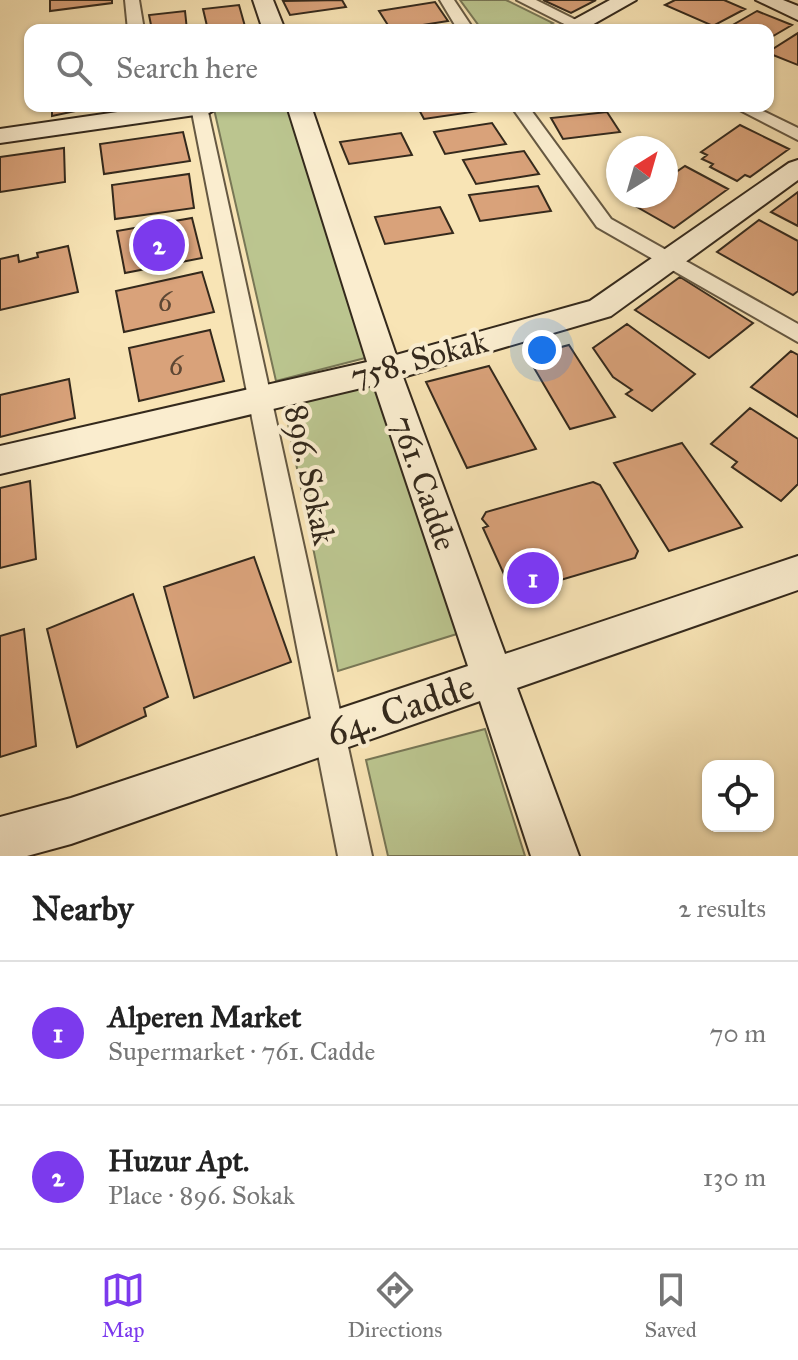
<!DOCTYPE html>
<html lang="en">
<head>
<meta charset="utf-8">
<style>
  body { margin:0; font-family:"IM FELL Great Primer",serif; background:#f6f6f6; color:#222 }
  .controls { position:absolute; right:24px; bottom:24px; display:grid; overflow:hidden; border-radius:16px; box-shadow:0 2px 6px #0004 }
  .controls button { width:72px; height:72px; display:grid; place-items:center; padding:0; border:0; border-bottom:2px solid #e0e0e0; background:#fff; color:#222; font:40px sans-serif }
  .compass { position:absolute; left:606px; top:136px; width:72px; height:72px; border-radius:50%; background:#fff; box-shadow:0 2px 6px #0004; rotate:37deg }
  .you { position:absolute; left:542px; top:350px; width:28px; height:28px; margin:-20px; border:6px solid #fff; border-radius:50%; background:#1a73e8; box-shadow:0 0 0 12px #1a73e833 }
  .badge { display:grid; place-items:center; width:52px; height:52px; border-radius:50%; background:#7c3aed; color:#fff; font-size:26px; font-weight:700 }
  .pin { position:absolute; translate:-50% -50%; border:4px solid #fff; box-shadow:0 2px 8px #0006 }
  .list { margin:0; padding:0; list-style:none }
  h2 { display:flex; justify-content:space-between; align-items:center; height:104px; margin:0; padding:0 32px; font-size:34px }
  h2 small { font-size:26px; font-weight:400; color:#767676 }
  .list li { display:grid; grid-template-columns:52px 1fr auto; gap:24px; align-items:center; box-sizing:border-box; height:144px; padding:0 32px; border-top:2px solid #e0e0e0 }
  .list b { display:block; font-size:30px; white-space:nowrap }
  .list p { margin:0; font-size:26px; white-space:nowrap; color:#767676 }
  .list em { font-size:26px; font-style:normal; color:#767676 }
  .icon { flex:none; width:44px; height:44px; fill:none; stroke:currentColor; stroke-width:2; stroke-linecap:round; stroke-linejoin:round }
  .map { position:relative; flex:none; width:798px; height:856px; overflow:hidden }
  .search { position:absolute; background:#fff; box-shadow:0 2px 6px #0004; left:24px; right:24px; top:24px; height:88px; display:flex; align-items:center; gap:20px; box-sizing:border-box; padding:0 28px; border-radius:16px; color:#767676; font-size:30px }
  .sheet { height:392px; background:#fff }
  nav { display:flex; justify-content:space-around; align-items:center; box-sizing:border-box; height:112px; border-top:2px solid #e0e0e0; background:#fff; font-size:22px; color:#767676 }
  nav a { display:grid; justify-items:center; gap:4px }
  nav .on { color:#7c3aed }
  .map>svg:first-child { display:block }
  .green { fill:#bbc58f; stroke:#787756; stroke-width:2 }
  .building { fill:#d9a27a; stroke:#34291c; stroke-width:2 }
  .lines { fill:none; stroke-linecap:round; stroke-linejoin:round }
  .street-casing { stroke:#655842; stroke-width:4 }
  .secondary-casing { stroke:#34291c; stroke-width:4 }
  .street { fill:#faedcf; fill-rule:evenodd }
  .secondary { fill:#faedcf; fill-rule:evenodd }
  .labels { text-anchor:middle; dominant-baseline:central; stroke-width:8; stroke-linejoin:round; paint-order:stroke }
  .number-label { font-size:28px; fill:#5d4734 }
  .street-label { font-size:32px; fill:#34291c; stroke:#faedcf }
  .near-street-label { font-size:38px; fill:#34291c; stroke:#faedcf }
</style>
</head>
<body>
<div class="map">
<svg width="798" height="856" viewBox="0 0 798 856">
  <rect width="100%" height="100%" fill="#f8e4b5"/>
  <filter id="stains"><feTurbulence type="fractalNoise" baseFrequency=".0025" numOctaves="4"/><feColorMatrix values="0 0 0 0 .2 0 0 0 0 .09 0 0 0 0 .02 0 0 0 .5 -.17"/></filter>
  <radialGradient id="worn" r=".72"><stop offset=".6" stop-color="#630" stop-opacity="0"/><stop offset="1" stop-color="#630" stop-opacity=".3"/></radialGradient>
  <path class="green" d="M460 0H506L553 23 542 30H482Z
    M235 106H289L369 357 276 381 214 109Z
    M374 382 460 633 338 671 284 404Z
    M485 729 525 856H388L366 760Z"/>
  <path class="building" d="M50 0H112V3L50 11Z
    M342 0 346 7 290 15 283 1Z
    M543 0H596L571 13Z
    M675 0H724L745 9 713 26 665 5Z
    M435 2 448 21 391 30 379 11Z
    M239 5 246 30H210L207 26 203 9Z
    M185 11 187 30H152L149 15Z
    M757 11 792 25 768 39V30H724Z
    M798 33V65L768 53V52Z
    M52 106H99L52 116Z
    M417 106H490L492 109 424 119Z
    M607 112 620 132 563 139 551 118Z
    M492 123 506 144 445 154 434 132Z
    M740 125 789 149 750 177 745 175 737 181 710 167 713 164 702 159 707 155 701 152Z
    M183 132 190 161 104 174 100 144Z
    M401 133 412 155 349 164 340 142Z
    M64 148 65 182 0 192V157Z
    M524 151 539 174 476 184 463 160Z
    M685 166 728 189 674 228 630 203 641 196H666V179Z
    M189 174 194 208 115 219 112 185Z
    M538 186 551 211 480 221 469 195Z
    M798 192V226L771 212Z
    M440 207 453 233 385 244 375 217Z
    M192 218 202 258 125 273 117 231Z
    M759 220 798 241V291L793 295 717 252Z
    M68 246 78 292 0 310V259L18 255 19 262 38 257 37 253Z
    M202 272 214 312 124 332 116 291Z
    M680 277 753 323 709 358 635 310Z
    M627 324 695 374 652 411 626 394 632 390 613 377 593 348Z
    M210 330 224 381 139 401 129 348Z
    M569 345 615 417 570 429 527 356Z
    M791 351 798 355V417L751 387Z
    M489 366 536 449 467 468 426 382Z
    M69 379 75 418 0 437V395Z
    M750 408 798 439V484L781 501 732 467 737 462 711 444Z
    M682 443 742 527 669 551 614 463Z
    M30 481 36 559 0 568V488Z
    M593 482 600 485 638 551 635 558 520 592 514 578 507 581 483 528 488 526 482 519 486 512Z
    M254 557 291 662 194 698 164 587Z
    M133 594 168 697 144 708 146 716 77 747 47 629Z
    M24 629 36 746 0 757V636Z"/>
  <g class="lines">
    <g class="street-casing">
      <path id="street" d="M125 0H139L144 30H128Z
        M440 0H454L474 30H458Z
        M517 0H536L596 30H576Z
        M511 106H528L611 219 798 324V342L597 227Z
        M732 106H753L798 128V140Z
        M191 107H207L372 856H338Z"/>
    </g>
    <g class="secondary-casing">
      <path id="secondary" d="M253 0H273L285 30H263Z
        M610 0H636L583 30H555Z
        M756 0H783L798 6V20Z
        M159 106H221L209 113 0 143V129Z
        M287 106H311L396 355 590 301 789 163 798 160V180L611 316 403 377 505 654 798 556V590L517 688 579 856H531L480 701 71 844 27 856H0V817L71 798 468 666 374 385 0 474V446L367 362Z"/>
    </g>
    <use href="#street" class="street"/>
    <use href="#secondary" class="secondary"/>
  </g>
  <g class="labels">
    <g class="number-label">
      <text x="165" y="301">6</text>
      <text x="176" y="365">6</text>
    </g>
    <g class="street-label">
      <text transform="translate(419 359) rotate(-15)">758. Sokak</text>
      <text transform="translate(310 475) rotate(78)">896. Sokak</text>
      <text transform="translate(424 483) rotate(71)">761. Cadde</text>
    </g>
    <g class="near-street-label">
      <text transform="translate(400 709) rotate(-19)">64. Cadde</text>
    </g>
  </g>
  <rect width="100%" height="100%" filter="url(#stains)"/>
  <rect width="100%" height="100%" fill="url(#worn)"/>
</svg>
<div class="controls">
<button><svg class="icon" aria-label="locate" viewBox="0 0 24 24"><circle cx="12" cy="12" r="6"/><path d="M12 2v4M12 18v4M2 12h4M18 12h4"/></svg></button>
</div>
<svg class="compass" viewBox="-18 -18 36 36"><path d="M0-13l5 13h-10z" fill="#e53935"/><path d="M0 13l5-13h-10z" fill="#767676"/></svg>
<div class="you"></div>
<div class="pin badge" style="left:533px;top:578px">1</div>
<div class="pin badge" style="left:159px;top:245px">2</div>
<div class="search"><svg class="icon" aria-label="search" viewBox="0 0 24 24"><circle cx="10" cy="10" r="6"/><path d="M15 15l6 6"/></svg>Search here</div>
</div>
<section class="sheet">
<h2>Nearby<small>2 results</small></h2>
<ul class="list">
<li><span class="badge">1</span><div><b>Alperen Market</b><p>Supermarket · 761. Cadde</p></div><em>70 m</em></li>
<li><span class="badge">2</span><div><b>Huzur Apt.</b><p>Place · 896. Sokak</p></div><em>130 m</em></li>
</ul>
</section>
<nav>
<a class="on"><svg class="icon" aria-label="map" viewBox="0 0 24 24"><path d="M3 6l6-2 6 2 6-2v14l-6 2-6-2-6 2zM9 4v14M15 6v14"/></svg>Map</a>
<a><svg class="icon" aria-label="directions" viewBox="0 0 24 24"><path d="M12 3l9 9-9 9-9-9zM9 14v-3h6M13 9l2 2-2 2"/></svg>Directions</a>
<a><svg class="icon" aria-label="saved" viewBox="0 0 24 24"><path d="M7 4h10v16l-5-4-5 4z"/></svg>Saved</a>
</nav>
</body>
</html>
